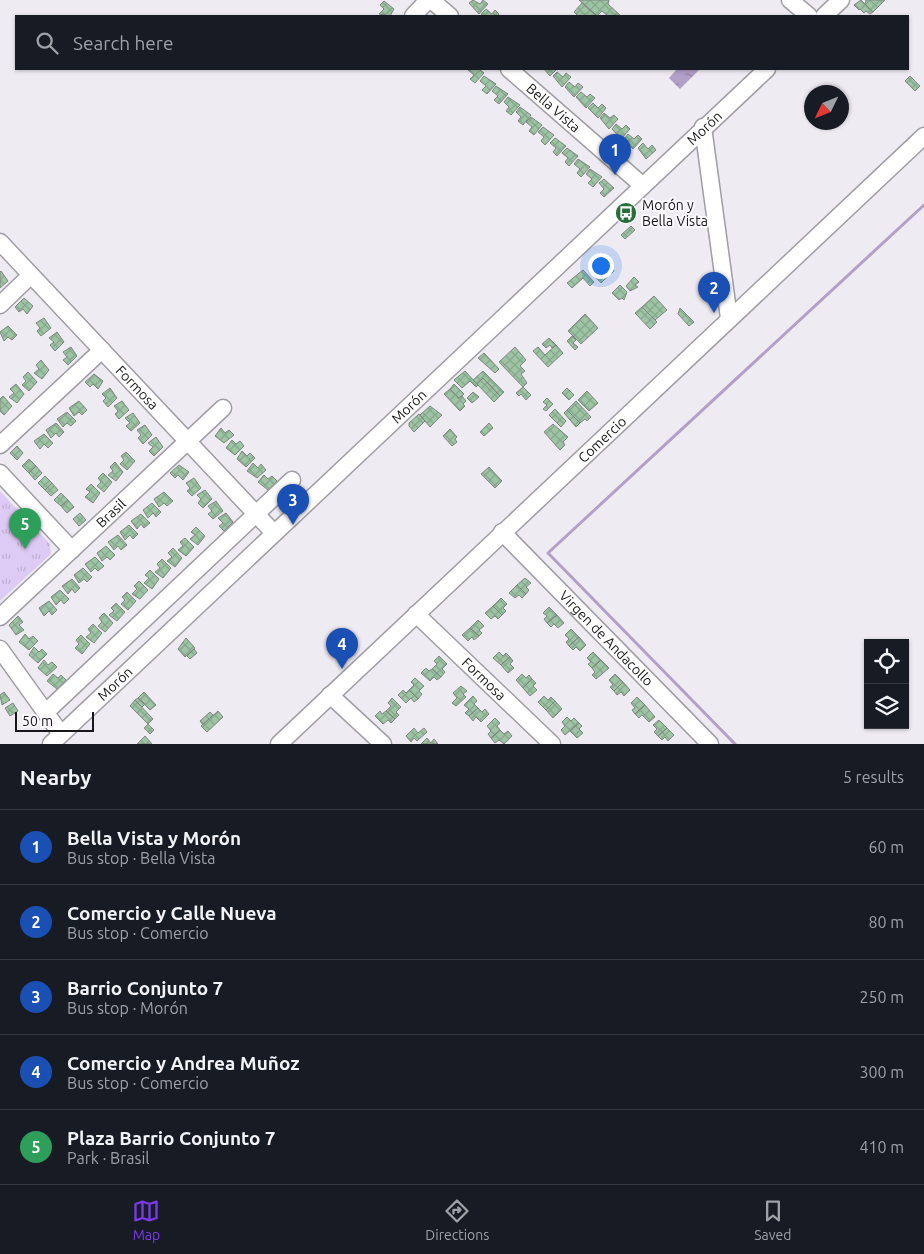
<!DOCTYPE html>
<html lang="en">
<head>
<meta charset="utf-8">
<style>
  body { margin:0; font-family:Ubuntu,sans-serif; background:#20242c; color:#f1f3f6 }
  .controls { position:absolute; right:15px; bottom:15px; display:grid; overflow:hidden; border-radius:0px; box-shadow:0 1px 4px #0004 }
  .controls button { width:45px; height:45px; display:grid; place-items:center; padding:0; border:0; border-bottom:1px solid #363941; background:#171b24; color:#f1f3f6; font:25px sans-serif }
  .compass { position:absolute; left:804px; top:85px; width:45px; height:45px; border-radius:50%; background:#171b24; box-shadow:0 1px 4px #0004; rotate:227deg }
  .scale { position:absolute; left:15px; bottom:12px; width:79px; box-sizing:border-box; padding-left:5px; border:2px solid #181719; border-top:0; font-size:14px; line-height:18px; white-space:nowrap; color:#181719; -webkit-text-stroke:4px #fbf9ff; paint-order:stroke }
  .you { position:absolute; left:600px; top:265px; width:18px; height:18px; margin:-12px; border:4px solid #fff; border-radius:50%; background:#1a73e8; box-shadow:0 0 0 8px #1a73e833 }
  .badge { display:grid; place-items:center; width:32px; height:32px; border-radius:50%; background:#7c3aed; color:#fff; font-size:16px; font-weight:700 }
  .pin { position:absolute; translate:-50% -41px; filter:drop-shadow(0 1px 2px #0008) }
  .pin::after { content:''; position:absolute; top:26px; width:18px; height:15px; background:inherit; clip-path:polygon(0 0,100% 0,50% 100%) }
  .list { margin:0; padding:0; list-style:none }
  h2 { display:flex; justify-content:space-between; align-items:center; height:65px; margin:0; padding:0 20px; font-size:21px }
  h2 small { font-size:16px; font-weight:400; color:#9ea1a6 }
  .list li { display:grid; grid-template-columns:32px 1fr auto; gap:15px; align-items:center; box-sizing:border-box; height:75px; padding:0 20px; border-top:1px solid #363941 }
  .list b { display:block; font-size:19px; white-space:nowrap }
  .list p { margin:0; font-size:16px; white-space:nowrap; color:#9ea1a6 }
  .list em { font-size:16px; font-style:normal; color:#9ea1a6 }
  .icon { flex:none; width:28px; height:28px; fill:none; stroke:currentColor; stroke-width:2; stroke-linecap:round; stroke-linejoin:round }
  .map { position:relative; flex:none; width:924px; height:744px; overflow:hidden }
  .search { position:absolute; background:#171b24; box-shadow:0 1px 4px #0004; left:15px; right:15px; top:15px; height:55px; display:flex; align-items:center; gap:12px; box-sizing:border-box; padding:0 18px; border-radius:0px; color:#9ea1a6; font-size:19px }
  .sheet { height:440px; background:#171b24 }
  nav { display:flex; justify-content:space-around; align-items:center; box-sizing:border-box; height:70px; border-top:1px solid #363941; background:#171b24; font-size:14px; color:#9ea1a6 }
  nav a { display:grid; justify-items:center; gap:2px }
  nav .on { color:#7c3aed }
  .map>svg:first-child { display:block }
  .park { fill:url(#park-tufts) }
  .water { fill:url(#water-ripples) }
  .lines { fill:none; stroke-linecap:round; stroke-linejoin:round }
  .stream { stroke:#b3a0c9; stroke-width:3 }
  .building { fill:url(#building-cross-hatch); stroke:#808681 }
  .minor-casing { stroke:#a09da4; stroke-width:19 }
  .minor { stroke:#fff; stroke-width:16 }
  .labels { text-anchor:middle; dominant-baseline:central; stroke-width:4; stroke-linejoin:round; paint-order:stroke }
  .street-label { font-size:14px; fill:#181719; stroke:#fbf9ff }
  .poi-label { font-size:14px; fill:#181719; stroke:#fbf9ff; text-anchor:start }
</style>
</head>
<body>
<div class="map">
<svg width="924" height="744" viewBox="0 0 924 744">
  <defs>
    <pattern id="park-tufts" width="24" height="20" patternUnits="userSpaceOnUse" patternTransform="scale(1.25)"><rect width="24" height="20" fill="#decbf5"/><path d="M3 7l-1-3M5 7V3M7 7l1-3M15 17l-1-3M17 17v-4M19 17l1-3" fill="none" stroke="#beaed1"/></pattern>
    <pattern id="water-ripples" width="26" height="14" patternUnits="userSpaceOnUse" patternTransform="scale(1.25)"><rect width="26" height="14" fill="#b3a0c9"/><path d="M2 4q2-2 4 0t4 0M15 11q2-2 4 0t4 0" fill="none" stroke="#9181a2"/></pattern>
    <pattern id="building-cross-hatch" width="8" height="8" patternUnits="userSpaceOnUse" patternTransform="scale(1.25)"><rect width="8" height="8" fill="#9dc4a3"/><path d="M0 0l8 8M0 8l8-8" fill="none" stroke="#86a88c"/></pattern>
  </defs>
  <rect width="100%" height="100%" fill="#eeebf3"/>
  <path class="park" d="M0 491 50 544 51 554 0 601Z"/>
  <path class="water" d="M677 69H700L680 89 669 78Z"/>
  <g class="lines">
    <path class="stream" d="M735 744 548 553 924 205"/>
  </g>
  <path class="building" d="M473 0 480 4 483 0 488 4 479 14 469 3Z
    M579 0H609L608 4 621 16H608L602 11 597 16Z
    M861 0 873 12 870 14 866 11 864 13 860 9 859 10 854 5Z
    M866 0H885L873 12 865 4Z
    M384 1 394 9 390 16 379 14 384 9 380 5Z
    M582 3 597 16H578L574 12Z
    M486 9 492 14 495 10 499 14 498 16H484L481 14Z
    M470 69H479L484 73 475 83 470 79 474 75 468 70Z
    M544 69H557L550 76Z
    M557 72 563 77 566 73 571 77 562 87 553 76Z
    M484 76 496 84 487 94 482 90 486 86 480 81Z
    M910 76 920 86 915 91 905 81Z
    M569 82 575 87 578 83 583 87 574 97 565 87Z
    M496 86 508 94 499 104 494 100 498 96 492 91Z
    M581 92 587 97 590 94 595 98 586 108 576 97Z
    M508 97 520 105 511 115 506 111 509 107 504 102Z
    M593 103 598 108 602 104 606 108 598 118 588 108Z
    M520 107 531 115 523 125 518 121 521 117 516 112Z
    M604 113 610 118 614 115 618 119 609 129 600 118Z
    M531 117 542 125 534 135 529 131 532 127 526 122Z
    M616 124 622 129 626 125 630 129 621 139 612 129Z
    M543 127 554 135 545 145 541 141 544 137 538 132Z
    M628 134 634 139 638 135 642 139 633 149 624 139Z
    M555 138 566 146 557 156 553 152 556 148 550 143Z
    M643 143 648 149 652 145 656 150 646 159 638 148Z
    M567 148 578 156 569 166 565 162 568 158 562 153Z
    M578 159 590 167 581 177 577 173 580 169 574 164Z
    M590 169 602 177 593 187 588 183 592 179 586 174Z
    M604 179 614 188 604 197 600 193 604 189 599 183Z
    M631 226 635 230 625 239 621 235Z
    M600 256 611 267 602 276 605 279 601 283 591 272 598 265 594 261Z
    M611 267 614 271 605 279 602 276Z
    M583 270 594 282 590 286 583 278 572 288 567 283Z
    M1 271 8 281 0 288V272Z
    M634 277 639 282 635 285 638 287 630 291 626 286Z
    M620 285 627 292 624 300 622 298 619 300 612 293Z
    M654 296 667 310 655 320 642 307Z
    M24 298 33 306 27 314 23 309 19 312 15 307Z
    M642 307 657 322 650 329 635 313Z
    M680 308 694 322 689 326 678 314Z
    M585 314 598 328 581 344 568 331Z
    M44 318 51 328 41 336 37 331 40 328 36 323Z
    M8 326 17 335 12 340 8 337 4 341 0 332Z
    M57 332 64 342 55 351 50 345 54 342 49 338Z
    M572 336 576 340 573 343 578 347 575 350 567 341Z
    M549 338 556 345 552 348 550 345 546 348 542 344Z
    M556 345 563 353 548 367 533 351 538 347 545 355Z
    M71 347 77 356 68 365 63 360 67 357 63 352Z
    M515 347 526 360 520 366 525 371 521 374 527 383 523 387 499 362Z
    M484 353 499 369 495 373 478 358Z
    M41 360 49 370 42 379 34 373 39 369 36 365Z
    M465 371 478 385 476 387 470 381 462 388 454 380Z
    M483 371 504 392 500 396 483 378 477 384 473 380Z
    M28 372 37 382 29 391 22 385 26 381 23 377Z
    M94 374 103 381 98 389 93 384 90 387 85 382Z
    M483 378 500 396 494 402 477 384Z
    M16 384 24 394 17 403 9 397 14 393 10 389Z
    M454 384 464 394 459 398 450 389Z
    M523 387 531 395 526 400 521 394 519 396 516 393Z
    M110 388 117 398 108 407 103 401 106 398 102 394Z
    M567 388 574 395 569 400 562 393Z
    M450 389 459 398 462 396 466 401 463 404 465 406 460 411 444 394Z
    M587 391 598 403 589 411 578 400Z
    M473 392 479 397 472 403 467 398Z
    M3 396 12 406 4 415 0 411V399Z
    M547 398 553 404 546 411 543 409 547 405 543 402Z
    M79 401 87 410 82 415 79 412 74 416 69 408Z
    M122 401 129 410 119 419 115 414 118 411 114 406Z
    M576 401 591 417 587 421 585 419 580 423 567 410Z
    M430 406 442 415 430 427 420 415Z
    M555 409 566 421 561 427 549 415Z
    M567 410 580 423 576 427 564 413Z
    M67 412 76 421 71 426 67 423 63 427 57 419Z
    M133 413 140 423 131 431 126 426 130 423 125 418Z
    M419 414 425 421 414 432 409 426V423Z
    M56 423 64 432 59 437 56 433 51 438 46 430Z
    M489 423 493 428 484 436 480 432Z
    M553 424 568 437 563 442 565 445 560 450 544 432Z
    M145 425 152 435 143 444 138 438 141 435 137 430Z
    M221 428 225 433 229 430 234 435 224 443 215 436Z
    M450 429 457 437 455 439 457 442 452 446 443 436Z
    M44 434 53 443 48 448 44 444 40 449 34 441Z
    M156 437 163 447 154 456 149 451 153 447 148 443Z
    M232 440 236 444 240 441 244 446 235 455 226 448Z
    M17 446 23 453 17 460 10 453Z
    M242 451 247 456 250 453 255 458 246 467 237 459Z
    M126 452 135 461 127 470 120 464 124 460 121 456Z
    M29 459 36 466 29 473 22 466Z
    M115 462 123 472 116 481 108 475 113 471 110 467Z
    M253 463 258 468 261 464 266 470 257 478 247 471Z
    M179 465 189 472 183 480 178 475 175 478 170 473Z
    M36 466 42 473 35 480 29 473Z
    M489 467 502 481 495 488 481 474Z
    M103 473 112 482 104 492 97 486 101 482 98 478Z
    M264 475 268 479 272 476 277 481 268 490 258 482Z
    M45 476 52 483 45 490 38 483Z
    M194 478 201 488 192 496 187 491 190 488 186 483Z
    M52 483 58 490 51 496 45 490Z
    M91 484 100 493 93 503 85 497 90 492 86 489Z
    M205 490 212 499 203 508 198 503 201 499 197 495Z
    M164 492 173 501 167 506 164 503 159 507 154 499Z
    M61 493 68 500 61 506 54 500Z
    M68 500 74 507 67 513 61 506Z
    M216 501 223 511 213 519 208 514 212 511 208 506Z
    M152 503 161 512 156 517 153 513 148 518 143 510Z
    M80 513 86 520 79 526 73 519Z
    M226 513 233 522 224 531 219 526 223 523 218 518Z
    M141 514 150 523 144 528 141 524 137 529 131 521Z
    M129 525 138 534 133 539 130 535 125 540 120 532Z
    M196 527 205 536 198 545 190 539 195 535 191 532Z
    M118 535 127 545 121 550 118 546 114 550 108 542Z
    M185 538 194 547 186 556 178 550 183 546 180 542Z
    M106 546 115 555 110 560 107 557 102 561 97 553Z
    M173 548 182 558 175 567 167 561 172 557 168 553Z
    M95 557 104 566 98 571 95 568 91 572 85 564Z
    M162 559 171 568 163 578 155 572 160 568 157 564Z
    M83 568 92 577 87 582 84 579 79 583 74 575Z
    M150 570 159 579 152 589 144 583 149 578 145 575Z
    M525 578 531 583 526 587 529 590 526 594 517 585Z
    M72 579 80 588 75 593 72 589 68 594 62 586Z
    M139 581 148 590 140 599 132 594 137 589 134 586Z
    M517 585 526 594 522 598 519 595 515 598 509 593Z
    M60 590 69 599 64 604 61 600 56 605 51 597Z
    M127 592 136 601 128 610 121 604 125 600 122 597Z
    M501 598 507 604 503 608 506 611 502 615 493 606Z
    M49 601 57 610 52 615 49 611 44 616 39 608Z
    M116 603 125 612 117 621 109 615 114 611 111 608Z
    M493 606 502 615 498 619 495 616 491 619 485 613Z
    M549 607 557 615 547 623 544 619 547 616 543 613Z
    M104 613 113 623 105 632 98 626 102 622 99 618Z
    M557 615 564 623 558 628 554 624 551 627 547 623Z
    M18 616 23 622 19 625 24 630 16 635 9 625Z
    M478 620 484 626 479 630 482 633 479 636 470 628Z
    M93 624 102 633 94 643 86 637 91 633 88 629Z
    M470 628 479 636 474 640 472 637 468 641 462 635Z
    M571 629 579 637 569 646 566 642 569 639 565 635Z
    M25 634 29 639 33 636 38 641 29 650 19 642Z
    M81 635 90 644 82 654 75 648 79 644 76 640Z
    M579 637 586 645 580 651 576 647 573 650 569 646Z
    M186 638 195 648 185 657 178 649Z
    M34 647 39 652 42 649 47 654 38 663 29 655Z
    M194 649 197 653 190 659 187 656Z
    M499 652 503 656 506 653 510 657 501 665 493 658Z
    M593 652 601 660 592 668 588 664 591 662 587 658Z
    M439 656 447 664 442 669 445 672 441 677 432 669 437 664 434 661Z
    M510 657 513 661 510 664 514 668 508 673 501 665Z
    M44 660 48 665 52 662 57 667 47 676 38 668Z
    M601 660 609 668 596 679 592 675 595 672 592 668Z
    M426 668 429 671 432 669 441 677 437 680 434 677 430 681 421 673Z
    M53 674 58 678 61 675 66 680 57 689 47 681Z
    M522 674 526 678 529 675 532 679 523 688 516 680Z
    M615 674 623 682 614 691 610 687 613 685 609 680Z
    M415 678 424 686 419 691 422 694 418 699 409 690 414 685 411 682Z
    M532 679 536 683 533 686 537 690 530 696 523 688Z
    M623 682 630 690 624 696 621 692 617 695 614 691Z
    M461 686 467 691 463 694 466 697 456 706 452 703 457 698 453 693Z
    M403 690 406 693 409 690 418 699 414 702 411 698 406 703 398 695Z
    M4 692 10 700 2 705 0 695Z
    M144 692 156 705 150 710 138 698Z
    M473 696 477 701 474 704 478 708 469 716 465 713 469 709 464 705Z
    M544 696 548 700 551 697 555 701 546 710 538 702Z
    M637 697 645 705 635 714 632 710 635 708 631 703Z
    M138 698 145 704 142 707 135 700Z
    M392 698 401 707 396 712 399 715 395 719 386 711 391 706 388 703Z
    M135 700 153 719 148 724 130 706Z
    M555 701 562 709 553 718 546 710Z
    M13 703 18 711 10 716 5 708Z
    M645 705 655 717 649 722 642 715 639 718 635 714Z
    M478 708 482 712 485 709 489 714 481 722 476 717 473 721 469 716Z
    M218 711 223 717 207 732 201 726Z
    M380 711 382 714 386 711 395 719 391 723 388 720 383 724 375 716Z
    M210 712 213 715 203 725 200 721Z
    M567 717 571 721 574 718 579 723 565 735 561 730 565 726 562 722Z
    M495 718 500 723 497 726 500 730 491 738 488 734 491 731 487 726Z
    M659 720 667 728 658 736 654 732 657 729 653 725Z
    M579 723 582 726 579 729 583 733 577 738 570 731Z
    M148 724 154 730 150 734 144 728Z
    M414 728 418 733 424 728 427 732 417 741 414 738 411 742 406 736Z
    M667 728 674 735 668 741 665 737 662 740 658 736Z
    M500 730 504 734 508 731 512 736 504 744 499 740 495 743 491 738Z
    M145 736 152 744H137Z
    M427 738 431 743 434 739 438 744H421Z"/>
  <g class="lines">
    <g class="minor-casing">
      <g id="minor">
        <path d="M431 0 450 16"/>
        <path d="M790 0 809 16"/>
        <path d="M413 16 428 0"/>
        <path d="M824 16 841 0"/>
        <path id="s1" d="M509 69 642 185"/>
        <path d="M703 127 729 318"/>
        <path id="s2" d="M0 242 274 533"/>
        <path d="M0 305 31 275"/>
        <path d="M0 445 102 350"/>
        <path d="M0 473 72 550"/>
        <path id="s3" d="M502 532 710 744"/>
        <path id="s4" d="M416 614 552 744"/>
        <path id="s5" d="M0 617 223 408"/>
        <path d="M0 649 61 734"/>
        <path d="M330 695 383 744"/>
        <path d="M46 712 292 480"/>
        <path id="s6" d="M51 744 767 69"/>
        <path id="s7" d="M279 744 924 136"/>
      </g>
    </g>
    <use href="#minor" class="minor"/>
  </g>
  <defs>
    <g id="bus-disc" transform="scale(1.125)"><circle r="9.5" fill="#276e3b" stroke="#fbf9ff"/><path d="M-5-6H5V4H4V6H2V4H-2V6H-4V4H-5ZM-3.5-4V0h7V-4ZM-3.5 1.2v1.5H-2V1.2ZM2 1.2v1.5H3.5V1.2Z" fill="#fff"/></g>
  </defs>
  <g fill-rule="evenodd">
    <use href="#bus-disc" x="626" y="213"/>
  </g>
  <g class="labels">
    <g class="street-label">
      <text stroke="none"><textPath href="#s1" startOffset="59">Bella Vista</textPath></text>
      <text stroke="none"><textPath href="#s6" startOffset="898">Morón</textPath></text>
      <text stroke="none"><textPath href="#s2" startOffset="200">Formosa</textPath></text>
      <text stroke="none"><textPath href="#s6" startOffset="492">Morón</textPath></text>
      <text stroke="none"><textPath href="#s7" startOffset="444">Comercio</textPath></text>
      <text stroke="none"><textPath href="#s5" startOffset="152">Brasil</textPath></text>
      <text stroke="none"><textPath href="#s3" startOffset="149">Virgen de Andacollo</textPath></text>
      <text stroke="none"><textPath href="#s4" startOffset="94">Formosa</textPath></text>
      <text stroke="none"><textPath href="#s6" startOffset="88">Morón</textPath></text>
    </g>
    <g class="poi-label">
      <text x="642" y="205">Morón y<tspan x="642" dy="16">Bella Vista</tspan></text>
    </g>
  </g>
</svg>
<div class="controls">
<button><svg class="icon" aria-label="locate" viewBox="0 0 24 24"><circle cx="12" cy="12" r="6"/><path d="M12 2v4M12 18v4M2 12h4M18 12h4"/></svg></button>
<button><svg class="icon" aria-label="layers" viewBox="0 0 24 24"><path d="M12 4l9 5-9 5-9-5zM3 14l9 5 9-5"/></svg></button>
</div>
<svg class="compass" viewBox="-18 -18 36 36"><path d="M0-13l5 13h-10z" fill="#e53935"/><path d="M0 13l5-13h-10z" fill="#9ea1a6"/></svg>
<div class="scale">50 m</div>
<div class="you"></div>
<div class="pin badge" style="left:615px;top:175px;background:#1a4fb4">1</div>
<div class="pin badge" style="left:714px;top:313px;background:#1a4fb4">2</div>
<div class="pin badge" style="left:293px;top:525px;background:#1a4fb4">3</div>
<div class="pin badge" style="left:342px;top:669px;background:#1a4fb4">4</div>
<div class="pin badge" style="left:25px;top:549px;background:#2e9e5b">5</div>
<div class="search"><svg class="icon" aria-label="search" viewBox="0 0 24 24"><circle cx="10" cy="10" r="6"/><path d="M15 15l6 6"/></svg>Search here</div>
</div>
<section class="sheet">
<h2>Nearby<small>5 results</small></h2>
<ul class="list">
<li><span class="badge" style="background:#1a4fb4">1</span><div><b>Bella Vista y Morón</b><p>Bus stop · Bella Vista</p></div><em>60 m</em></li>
<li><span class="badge" style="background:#1a4fb4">2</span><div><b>Comercio y Calle Nueva</b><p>Bus stop · Comercio</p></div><em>80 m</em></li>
<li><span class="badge" style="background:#1a4fb4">3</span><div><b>Barrio Conjunto 7</b><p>Bus stop · Morón</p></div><em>250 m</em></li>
<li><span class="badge" style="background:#1a4fb4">4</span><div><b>Comercio y Andrea Muñoz</b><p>Bus stop · Comercio</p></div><em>300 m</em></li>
<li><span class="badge" style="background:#2e9e5b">5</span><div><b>Plaza Barrio Conjunto 7</b><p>Park · Brasil</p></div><em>410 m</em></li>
</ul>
</section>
<nav>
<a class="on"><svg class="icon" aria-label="map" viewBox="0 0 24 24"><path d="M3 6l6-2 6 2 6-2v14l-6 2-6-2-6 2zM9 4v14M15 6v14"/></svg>Map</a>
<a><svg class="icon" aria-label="directions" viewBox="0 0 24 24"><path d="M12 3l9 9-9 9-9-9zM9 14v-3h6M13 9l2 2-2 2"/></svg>Directions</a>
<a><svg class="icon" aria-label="saved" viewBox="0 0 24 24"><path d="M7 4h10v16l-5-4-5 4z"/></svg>Saved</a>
</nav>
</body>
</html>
